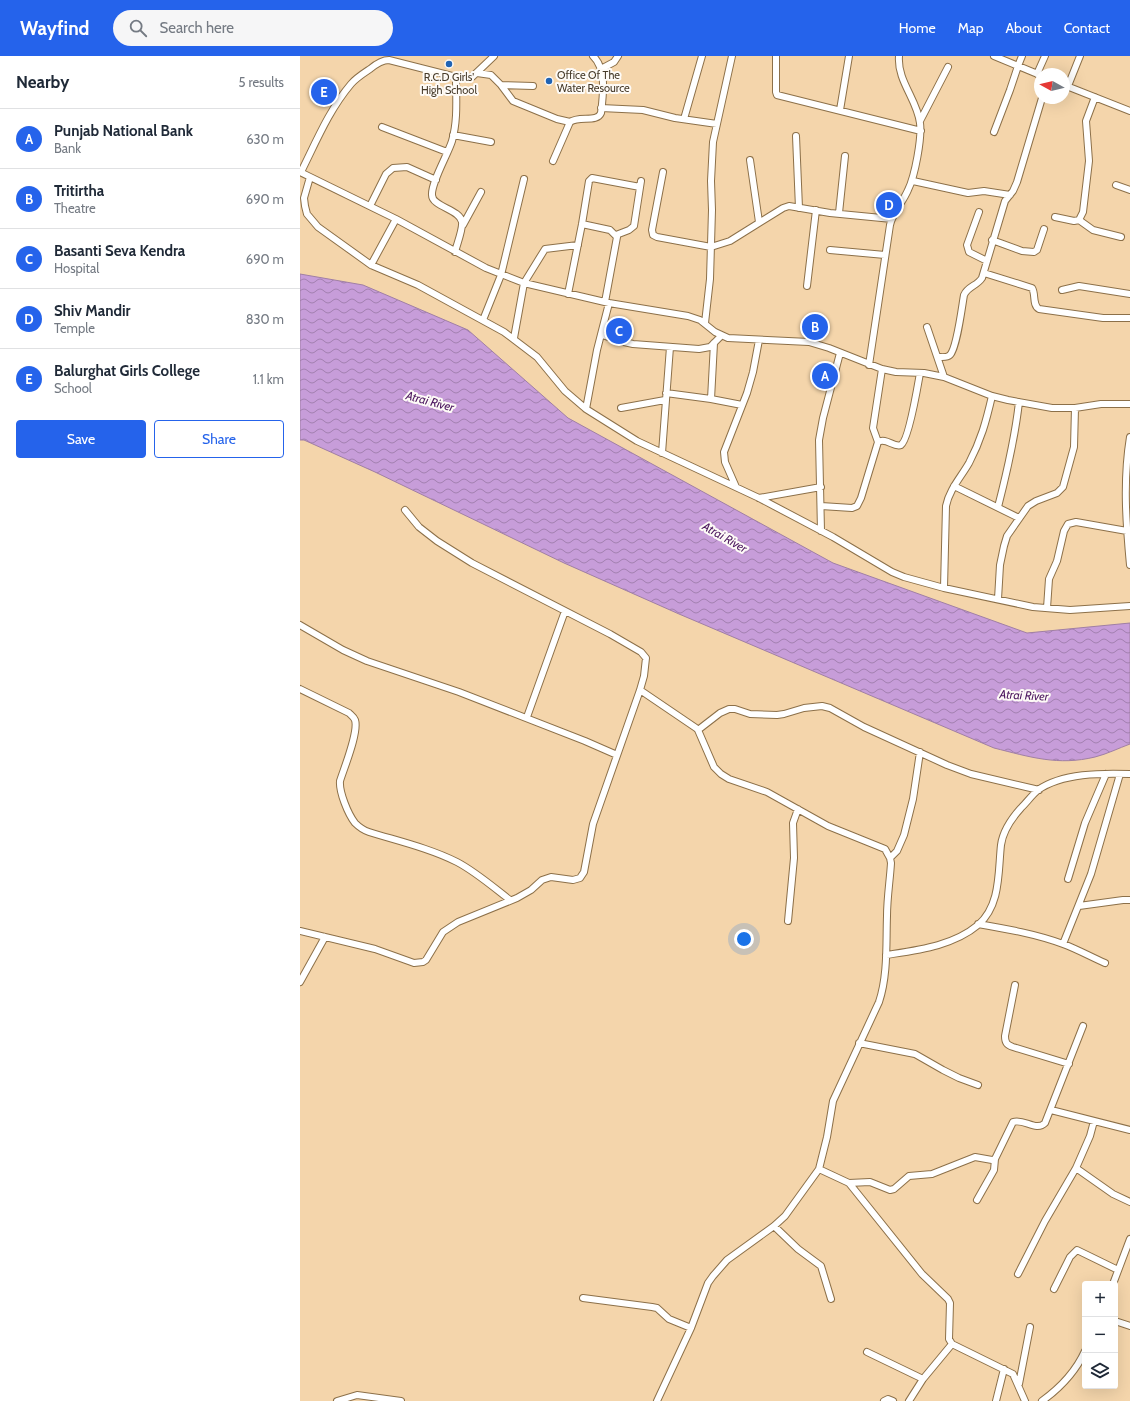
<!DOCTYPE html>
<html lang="en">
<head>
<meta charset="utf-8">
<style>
  body { margin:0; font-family:Cabin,sans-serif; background:#f6f6f7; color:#1f2937 }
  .controls { position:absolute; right:12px; bottom:12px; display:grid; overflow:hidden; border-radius:4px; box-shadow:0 4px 16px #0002 }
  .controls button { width:36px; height:36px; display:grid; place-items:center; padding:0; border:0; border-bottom:1px solid #e0e1e3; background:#fff; color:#1f2937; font:20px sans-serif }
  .compass { position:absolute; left:734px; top:12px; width:36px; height:36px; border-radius:50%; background:#fff; box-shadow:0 4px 16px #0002; rotate:278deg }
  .you { position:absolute; left:444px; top:883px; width:14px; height:14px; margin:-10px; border:3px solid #fff; border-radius:50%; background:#1a73e8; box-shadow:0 0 0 6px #1a73e833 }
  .badge { display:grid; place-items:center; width:26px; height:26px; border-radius:50%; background:#2563eb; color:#fff; font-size:13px; font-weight:700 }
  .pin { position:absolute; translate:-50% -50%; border:2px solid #fff; box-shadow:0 1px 4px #0006 }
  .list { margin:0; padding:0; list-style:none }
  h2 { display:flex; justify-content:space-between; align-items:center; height:52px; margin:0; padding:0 16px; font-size:17px }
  h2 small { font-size:13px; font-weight:400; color:#747a83 }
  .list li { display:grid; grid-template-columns:26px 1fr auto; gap:12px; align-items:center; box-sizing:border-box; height:60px; padding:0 16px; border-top:1px solid #e0e1e3 }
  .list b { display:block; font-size:15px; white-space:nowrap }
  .list p { margin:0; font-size:13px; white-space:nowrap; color:#747a83 }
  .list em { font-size:13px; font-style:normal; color:#747a83 }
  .actions { display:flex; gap:8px; padding:12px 16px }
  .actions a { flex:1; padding:9px 0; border:1px solid #2563eb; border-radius:4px; text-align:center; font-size:14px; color:#2563eb }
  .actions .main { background:#2563eb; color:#fff }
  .icon { flex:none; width:22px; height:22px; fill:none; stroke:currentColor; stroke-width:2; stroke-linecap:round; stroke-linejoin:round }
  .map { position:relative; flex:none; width:830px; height:1345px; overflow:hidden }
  header { display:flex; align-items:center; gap:24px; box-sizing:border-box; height:56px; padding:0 20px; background:#2563eb; color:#fff }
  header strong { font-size:19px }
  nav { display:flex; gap:22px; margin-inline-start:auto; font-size:14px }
  .search { width:280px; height:36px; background:#f6f6f7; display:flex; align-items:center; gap:10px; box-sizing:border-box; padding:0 14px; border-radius:22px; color:#747a83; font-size:15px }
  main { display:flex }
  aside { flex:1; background:#fff }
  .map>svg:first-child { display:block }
  .water { fill:url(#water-waves); stroke:#a07fa4 }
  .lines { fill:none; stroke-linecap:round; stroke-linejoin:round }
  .minor-casing { stroke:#8c7049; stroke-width:8 }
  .minor { stroke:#fff; stroke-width:6 }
  .poi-dot { fill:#2063b4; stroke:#fefbf7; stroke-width:1.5 }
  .labels { text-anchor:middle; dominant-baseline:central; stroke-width:4; stroke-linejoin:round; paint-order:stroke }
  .poi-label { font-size:11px; fill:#463a29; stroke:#fefbf7; text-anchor:start }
  .water-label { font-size:12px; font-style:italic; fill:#4c175f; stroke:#fefbf7 }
</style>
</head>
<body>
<header>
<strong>Wayfind</strong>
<div class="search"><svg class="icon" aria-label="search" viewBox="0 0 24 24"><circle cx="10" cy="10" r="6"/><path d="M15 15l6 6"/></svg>Search here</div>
<nav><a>Home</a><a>Map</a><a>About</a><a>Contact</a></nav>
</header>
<main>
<aside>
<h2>Nearby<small>5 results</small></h2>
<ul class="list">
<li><span class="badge">A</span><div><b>Punjab National Bank</b><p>Bank</p></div><em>630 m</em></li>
<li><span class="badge">B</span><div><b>Tritirtha</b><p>Theatre</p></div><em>690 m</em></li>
<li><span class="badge">C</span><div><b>Basanti Seva Kendra</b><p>Hospital</p></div><em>690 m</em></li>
<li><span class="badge">D</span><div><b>Shiv Mandir</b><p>Temple</p></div><em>830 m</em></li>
<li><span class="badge">E</span><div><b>Balurghat Girls College</b><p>School</p></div><em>1.1 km</em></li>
</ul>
<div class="actions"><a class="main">Save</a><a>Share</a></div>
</aside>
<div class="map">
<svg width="830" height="1345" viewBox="0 0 830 1345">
  <defs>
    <pattern id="water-waves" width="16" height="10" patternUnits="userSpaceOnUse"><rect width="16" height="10" fill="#c79dd9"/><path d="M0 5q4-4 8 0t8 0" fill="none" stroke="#a381b0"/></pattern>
  </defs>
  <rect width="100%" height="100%" fill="#f4d5ab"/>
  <path class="water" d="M0 218 63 229 168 274 268 362 533 507 727 577 830 567V688C819 692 807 698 795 701 758 710 730 701 694 692L379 558 264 507 75 416 4 384H0Z"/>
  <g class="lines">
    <g class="minor-casing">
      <path id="minor" d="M476 0V36L477 39 621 75
        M694 0 740 19
        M301 13 314 6 318 0
        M177 17 191 19 201 29 233 30
        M737 18 745 0
        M201 29 213 45 257 63 270 66
        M764 29 830 55
        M768 30 780 0
        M301 52 343 54 375 62 417 68
        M540 54 549 0
        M384 63 402 0
        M620 65 648 11
        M82 71 147 96
        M694 76 710 34 718 10 722 0
        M153 79 191 86
        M496 80 499 152
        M450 104 459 166
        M253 105 270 66C279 59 297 67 301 57 303 40 307 13 293 0
        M0 116 96 163 186 212 224 227 309 247 388 260 400 264 415 276 428 282 509 286 529 292 582 313 596 316 624 317 644 321 692 340 708 344 752 352H775L801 348H830
        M1 116C16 86 29 54 51 28 56 22 64 17 70 13 76 8 82 4 89 4L156 21H172L194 0
        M363 116 352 174 353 179 357 181 411 191 430 185 483 152 489 150 530 157 592 163
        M10 121 4 142 5 150 7 158 18 171 71 209 118 229 204 276 237 301 265 335 286 353 337 385 459 442 533 481 592 516 604 521 644 532 733 551 770 554 830 550
        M613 125 668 137 684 135 710 139
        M816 129 830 134
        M70 150 86 118 93 112 107 111 136 124
        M679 156 667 189 669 196 687 205
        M539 157 545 100
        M755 161 774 165 779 164 783 156 789 105 786 65 795 41
        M779 164 793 174 821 181
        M282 168 310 174 317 181 305 246
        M163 169 181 136
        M316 179 329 174 334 170 341 125
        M692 184 722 195 734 196 737 194 744 173
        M530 194 585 199
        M155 196C157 188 163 173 162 166 160 153 132 151 132 139 131 127 148 98 152 85 158 64 156 42 156 21
        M71 209 96 163
        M684 217 732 232C736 238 732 249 739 253L803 262H830
        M507 230 516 154
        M762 234 779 230 830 238
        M268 238 282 168 289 125 292 122 340 131
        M183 264 201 219 224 123
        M405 267 410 223 412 154 411 125 413 86 432 0
        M627 271 644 321
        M302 279 324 286 333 288 399 293 410 291 421 280
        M214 282 224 227 245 193 278 189
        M638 301C642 301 647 302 650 299 657 292 662 250 664 239 668 230 677 230 682 222L705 145 713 135 717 126 742 42
        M569 309 590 169C593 156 603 146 608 134 615 120 622 82 620 67 617 43 597 25 599 0
        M366 337 411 343 442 349
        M411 343 414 287
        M321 352 365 344
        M286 353 297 294 309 247
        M830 381C823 424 826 466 830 509
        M578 386 573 372 582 313
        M362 397 370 291
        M654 430 719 462
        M436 431 425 406 424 396 447 337 453 316 459 284
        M459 442 521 431
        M521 450 552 452 557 450 561 442 578 386C586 381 594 392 601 389 609 384 618 328 620 317
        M698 451C707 416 715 382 719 346
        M521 475 519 384 523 362 540 297
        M644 532 646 450C649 434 661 421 669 407 681 384 686 366 692 340
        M698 543 700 509 704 490 707 480 728 450 736 445 757 437 763 431 774 391 775 352
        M747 552 749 523 757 505 764 475 768 468 776 466 827 475
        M0 569 43 594 67 605 159 636 285 685 317 699
        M0 633 49 657C51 659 54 661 55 664 59 676 44 712 40 725 39 736 48 758 55 767 59 771 63 774 69 776 98 785 129 792 157 806 176 816 193 831 210 844
        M340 634 396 672 398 674 414 711 421 718 429 723 467 736 528 770 585 793 590 802 591 807C590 824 587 842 587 860 586 888 588 919 579 946L533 1045 527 1081 519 1113 485 1160 474 1170 427 1204 413 1220 408 1227 391 1272 357 1345
        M227 661 265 555
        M398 674 420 657 429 653H435L450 658 477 659 484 658 504 652 522 650 530 652 564 671 647 709 671 718 739 734
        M590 802 597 795 604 779 613 743 620 696
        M768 823 785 767 806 718
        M779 850 823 844H830
        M488 865 494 802 493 767 498 753
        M678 868C707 873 736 878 763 888 777 893 791 901 805 907
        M0 875 75 893 114 907 123 906 126 904 143 876 158 866 217 842 231 834 242 824 251 821 273 824 280 822 284 816 293 768 340 634 344 620 346 602 341 596 310 578 172 507 137 485 119 471 105 454
        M763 888 791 818 820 718
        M586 899C618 894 653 890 678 869 701 849 698 816 701 789 703 774 712 762 721 752 727 746 732 739 738 734 762 717 802 717 830 718
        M0 926 25 881
        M715 929 705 980C705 987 707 989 713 991L769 1008
        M559 987 615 998 643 1014 659 1022 678 1029
        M751 1054 830 1074
        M794 1065 790 1080 776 1112 813 1138 830 1146
        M519 1113 549 1127 622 1218 648 1243 650 1247 649 1283 652 1288 713 1318 725 1345
        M549 1127 570 1126 590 1134 594 1133 609 1120 632 1118 675 1101 692 1104 695 1103 713 1066C724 1062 736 1076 745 1067L783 970
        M677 1144 694 1114 695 1103
        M474 1170 498 1193 521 1210 531 1243
        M718 1218 745 1165 776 1112
        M813 1228 830 1183
        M754 1233 770 1201 777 1194 818 1214
        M283 1242 352 1251 357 1252 369 1263 391 1272
        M815 1265 830 1270
        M567 1296 623 1323
        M719 1328 730 1271
        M37 1345 57 1339 101 1345
        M584 1345 588 1343 593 1345
        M609 1345 623 1323 652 1288
        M696 1345 704 1313
        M742 1345C760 1332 776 1315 785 1295"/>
    </g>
    <use href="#minor" class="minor"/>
  </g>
  <g class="poi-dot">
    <circle cx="149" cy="8" r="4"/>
    <circle cx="249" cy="25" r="4"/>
  </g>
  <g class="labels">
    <g class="poi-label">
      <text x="257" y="19">Office Of The<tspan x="257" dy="13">Water Resource</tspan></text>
      <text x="149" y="21" text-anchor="middle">R.C.D Girls'<tspan x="149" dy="13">High School</tspan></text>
    </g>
    <g class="water-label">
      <text transform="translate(130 345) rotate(15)">Atrai River</text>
      <text transform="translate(425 481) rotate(30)">Atrai River</text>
      <text transform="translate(724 639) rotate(3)">Atrai River</text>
    </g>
  </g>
</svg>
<div class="controls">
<button>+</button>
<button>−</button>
<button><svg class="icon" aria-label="layers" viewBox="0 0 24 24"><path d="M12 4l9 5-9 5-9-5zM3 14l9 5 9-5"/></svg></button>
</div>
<svg class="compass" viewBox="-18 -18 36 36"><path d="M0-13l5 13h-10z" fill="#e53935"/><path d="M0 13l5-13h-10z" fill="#747a83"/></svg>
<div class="you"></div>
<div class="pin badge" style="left:525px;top:320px">A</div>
<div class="pin badge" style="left:515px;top:271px">B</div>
<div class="pin badge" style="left:319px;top:275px">C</div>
<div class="pin badge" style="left:589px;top:149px">D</div>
<div class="pin badge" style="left:24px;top:36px">E</div>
</div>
</main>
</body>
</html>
